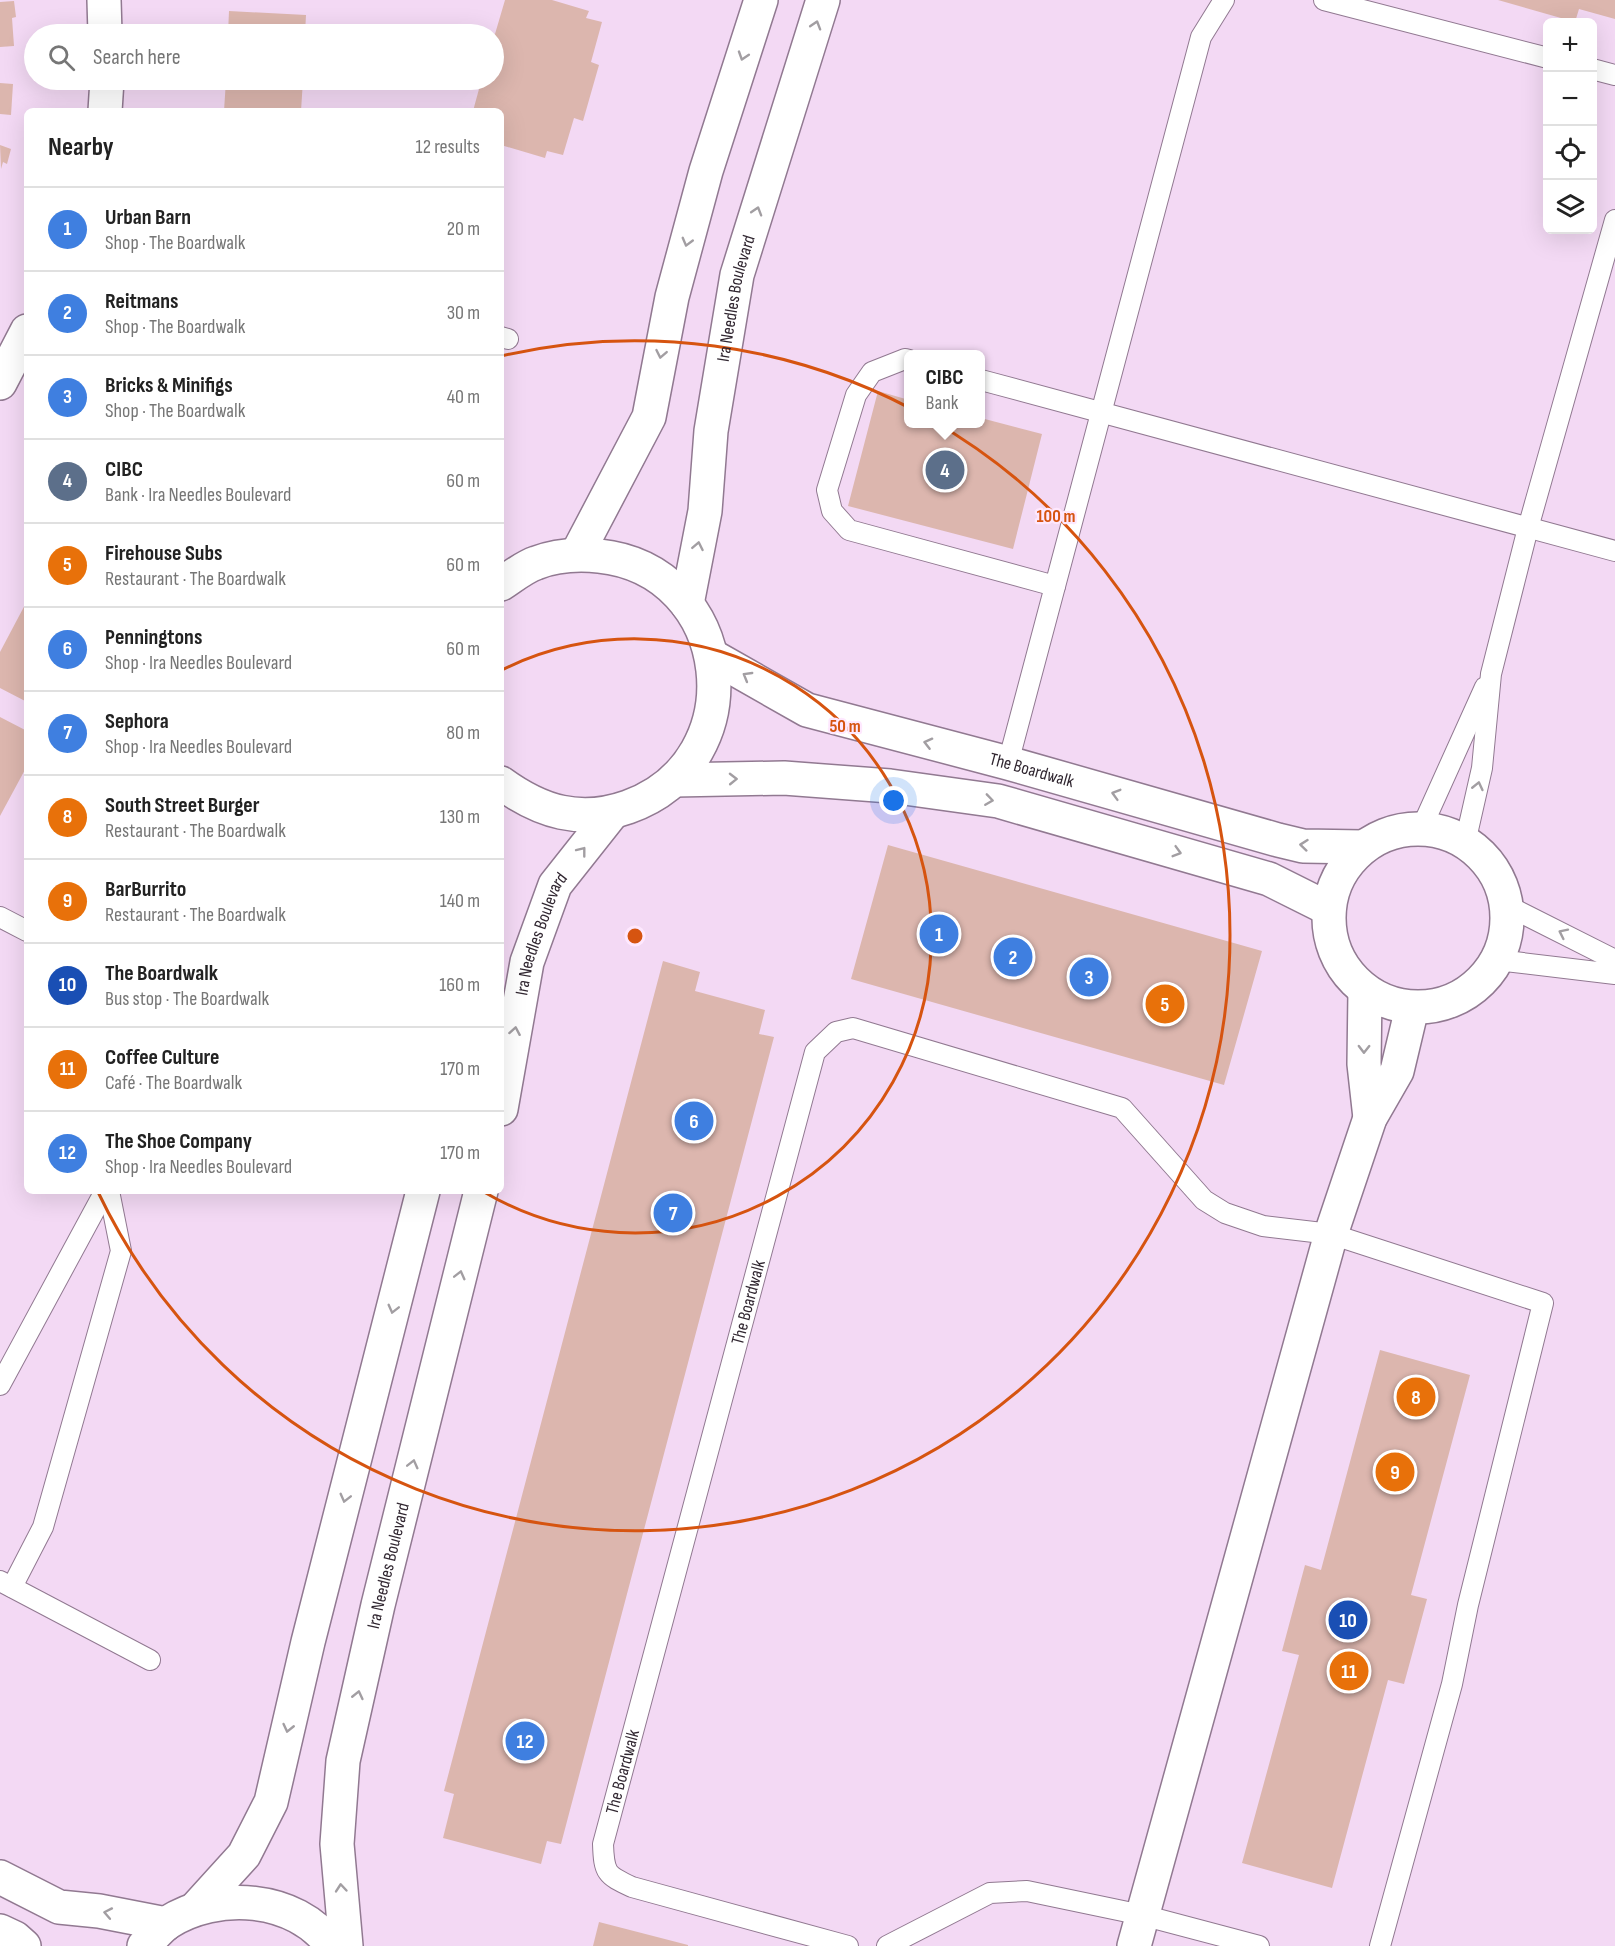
<!DOCTYPE html>
<html lang="en">
<head>
<meta charset="utf-8">
<style>
  body { margin:0; font-family:"Sofia Sans Condensed",sans-serif; background:#f2f2f2; color:#222 }
  .controls { position:absolute; right:18px; top:18px; display:grid; overflow:hidden; border-radius:9px; box-shadow:0 6px 24px #0002 }
  .controls button { width:54px; height:54px; display:grid; place-items:center; padding:0; border:0; border-bottom:2px solid #e0e0e0; background:#fff; color:#222; font:30px sans-serif }
  .you { position:absolute; left:894px; top:801px; width:21px; height:21px; margin:-15px; border:4px solid #fff; border-radius:50%; background:#1a73e8; box-shadow:0 0 0 9px #1a73e833 }
  .badge { display:grid; place-items:center; width:39px; height:39px; border-radius:50%; background:#d93025; color:#fff; font-size:20px; font-weight:700 }
  .pin { position:absolute; translate:-50% -50%; border:3px solid #fff; box-shadow:0 2px 6px #0006 }
  .popup { position:absolute; left:904px; top:350px; width:81px; height:78px; box-sizing:border-box; display:grid; place-content:center; border-radius:9px; background:#fff; filter:drop-shadow(0 2px 4px #0005); font-size:20px; white-space:nowrap; color:#767676 }
  .popup b { font-size:22px; color:#222 }
  .popup::after { content:''; position:absolute; left:50%; top:100%; margin-left:-12px; border:12px solid transparent; border-top-color:#fff }
  .list { margin:0; padding:0; list-style:none }
  h2 { display:flex; justify-content:space-between; align-items:center; height:78px; margin:0; padding:0 24px; font-size:26px }
  h2 small { font-size:20px; font-weight:400; color:#767676 }
  .list li { display:grid; grid-template-columns:39px 1fr auto; gap:18px; align-items:center; box-sizing:border-box; height:84px; padding:0 24px; border-top:2px solid #e0e0e0 }
  .list b { display:block; font-size:22px; white-space:nowrap }
  .list p { margin:0; font-size:20px; white-space:nowrap; color:#767676 }
  .list em { font-size:20px; font-style:normal; color:#767676 }
  .icon { flex:none; width:33px; height:33px; fill:none; stroke:currentColor; stroke-width:2; stroke-linecap:round; stroke-linejoin:round }
  .map { position:relative; flex:none; width:1615px; height:1946px; overflow:hidden }
  .search { position:absolute; background:#fff; box-shadow:0 6px 24px #0002; left:24px; top:24px; width:480px; height:66px; display:flex; align-items:center; gap:15px; box-sizing:border-box; padding:0 21px; border-radius:33px; color:#767676; font-size:22px }
  .panel { position:absolute; background:#fff; box-shadow:0 6px 24px #0002; left:24px; top:108px; width:480px; height:1086px; border-radius:9px }
  .map>svg:first-child { display:block }
  .building { fill:#dcb6ae }
  .lines { fill:none; stroke-linecap:round; stroke-linejoin:round }
  .service-casing { stroke:#917991; stroke-width:22 }
  .minor-casing { stroke:#917991; stroke-width:36 }
  .secondary-casing { stroke:#917991; stroke-width:36 }
  .service { stroke:#fff; stroke-width:20 }
  .minor { stroke:#fff; stroke-width:33 }
  .secondary { stroke:#fff; stroke-width:33 }
  .oneway { stroke:#a29ea2 }
  .ring { fill:none; stroke:#d65410; stroke-width:3 }
  .labels { text-anchor:middle; dominant-baseline:central; stroke-width:4.5; stroke-linejoin:round; paint-order:stroke }
  .street-label { font-size:18px; fill:#312731; stroke:#fee8fe }
  .centre { fill:#d65410; stroke:#fee8fe; stroke-width:3 }
  .ring-label { font-size:18px; text-anchor:middle; font-weight:bold; fill:#d65410; stroke:#fee8fe; stroke-width:4.5; stroke-linejoin:round; paint-order:stroke }
</style>
</head>
<body>
<div class="map">
<svg width="1615" height="1946" viewBox="0 0 1615 1946">
  <rect width="100%" height="100%" fill="#f3d9f4"/>
  <path class="building" d="M505 0H552L589 11 586 18 602 22 591 62 599 65 583 121 574 118 563 155 547 151 545 158 501 145V111H473L479 89 470 87 472 80H494V34H485L487 31 495 34Z
    M1498 0H1615V19L1579 9 1575 22Z
    M14 1 16 17 12 18 14 46 0 47V2Z
    M229 11 306 15 305 34H228Z
    M226 80H303L301 111H224Z
    M0 83 13 84 11 115 0 114Z
    M0 145 11 149 7 164 3 162 1 169Z
    M878 391 909 400V424H981V418L1042 434 1013 549 848 506Z
    M27 601V702L0 688V652Z
    M0 717 27 731V766L0 816Z
    M888 845 1262 951 1224 1085 851 979Z
    M663 961 700 972 695 991 765 1010 759 1034 774 1037 561 1844 547 1841 541 1864 443 1838 454 1794 444 1791Z
    M1380 1350 1470 1375 1411 1595 1427 1599 1404 1684 1388 1680 1332 1888 1242 1863 1299 1655 1282 1651 1305 1565 1321 1570Z
    M599 1922 688 1945V1946H593Z"/>
  <g class="lines">
    <g class="service-casing">
      <g id="service">
        <path d="M1324 0 1548 58"/>
        <path d="M1592 69 1615 75"/>
        <path d="M501 337 508 339"/>
        <path d="M909 360 905 359 872 372 856 395 827 490 832 511 849 530 1055 586"/>
        <path d="M981 380 1615 551"/>
        <path d="M1008 763 1201 37 1224 0"/>
        <path d="M1421 829 1485 687"/>
        <path d="M1465 843 1482 768 1491 674 1528 528 1615 220"/>
        <path d="M1506 905 1615 960"/>
        <path d="M0 917 27 931"/>
        <path d="M1497 960 1615 974"/>
        <path d="M0 1385 105 1191"/>
        <path d="M0 1581 150 1660"/>
        <path d="M12 1587 43 1527 121 1251 109 1191"/>
        <path id="s1" d="M848 1946 632 1887C606 1875 604 1873 603 1844L815 1052 836 1032 853 1028 1122 1108 1204 1200 1225 1213 1263 1226 1331 1234 1543 1303 1468 1605 1452 1684 1380 1946"/>
        <path d="M887 1946 990 1893 1027 1891 1142 1915 1259 1946"/>
      </g>
    </g>
    <g class="minor-casing">
      <g id="minor">
        <path d="M104 0 105 34"/>
        <path d="M105 111 107 80"/>
        <path d="M0 383 27 331"/>
        <path id="s2" d="M712 656 807 710 1008 763 1278 840 1303 846 1363 847"/>
        <path d="M674 780 784 778 890 786 998 801 1269 879 1329 909"/>
        <circle cx="1418" cy="918" r="89"/>
        <path d="M1365 991 1364 1064 1370 1118"/>
        <path d="M1134 1946 1331 1234 1370 1118 1397 1071 1412 1008"/>
      </g>
    </g>
    <g class="secondary-casing">
      <g id="secondary">
        <path d="M577 554 649 417 672 297 706 171 761 0"/>
        <path d="M501 584C512 577 524 567 536 563 556 555 578 554 599 556 735 570 757 761 628 807 580 824 541 812 501 783"/>
        <path id="s3" d="M687 604 705 511 711 431 737 275 823 0"/>
        <path id="s4" d="M501 1109 527 962 555 885 612 813"/>
        <path d="M0 1877 59 1907 99 1911 166 1924"/>
        <path d="M195 1909 244 1855 271 1802 308 1642 423 1191"/>
        <path d="M0 1931 15 1938 24 1946"/>
        <path d="M144 1946C151 1939 159 1929 167 1923 217 1891 295 1895 332 1946"/>
        <path id="s5" d="M346 1946 337 1844 343 1761 378 1605 481 1191"/>
      </g>
    </g>
    <use href="#service" class="service"/>
    <use href="#minor" class="minor"/>
    <use href="#secondary" class="secondary"/>
  </g>
  <defs><path id="oneway-chevron" d="M-2-3.5L2.5 0L-2 3.5" fill="none" stroke-width="1.6" stroke-linecap="round" stroke-linejoin="round" transform="scale(1.5)"/></defs>
  <g class="oneway">
    <use href="#oneway-chevron" transform="translate(816 25) rotate(-73)"/>
    <use href="#oneway-chevron" transform="translate(743 56) rotate(108)"/>
    <use href="#oneway-chevron" transform="translate(757 211) rotate(-73)"/>
    <use href="#oneway-chevron" transform="translate(687 242) rotate(105)"/>
    <use href="#oneway-chevron" transform="translate(661 354) rotate(101)"/>
    <use href="#oneway-chevron" transform="translate(698 546) rotate(-79)"/>
    <use href="#oneway-chevron" transform="translate(747 676) rotate(-150)"/>
    <use href="#oneway-chevron" transform="translate(928 743) rotate(-166)"/>
    <use href="#oneway-chevron" transform="translate(733 779) rotate(-1)"/>
    <use href="#oneway-chevron" transform="translate(1478 786) rotate(-77)"/>
    <use href="#oneway-chevron" transform="translate(1116 794) rotate(-164)"/>
    <use href="#oneway-chevron" transform="translate(989 800) rotate(8)"/>
    <use href="#oneway-chevron" transform="translate(1304 845) rotate(-174)"/>
    <use href="#oneway-chevron" transform="translate(582 851) rotate(-52)"/>
    <use href="#oneway-chevron" transform="translate(1177 852) rotate(16)"/>
    <use href="#oneway-chevron" transform="translate(1563 933) rotate(-154)"/>
    <use href="#oneway-chevron" transform="translate(515 1031) rotate(-80)"/>
    <use href="#oneway-chevron" transform="translate(1364 1049) rotate(91)"/>
    <use href="#oneway-chevron" transform="translate(460 1275) rotate(-76)"/>
    <use href="#oneway-chevron" transform="translate(393 1309) rotate(104)"/>
    <use href="#oneway-chevron" transform="translate(413 1464) rotate(-76)"/>
    <use href="#oneway-chevron" transform="translate(345 1498) rotate(104)"/>
    <use href="#oneway-chevron" transform="translate(358 1695) rotate(-77)"/>
    <use href="#oneway-chevron" transform="translate(288 1728) rotate(103)"/>
    <use href="#oneway-chevron" transform="translate(341 1888) rotate(-95)"/>
    <use href="#oneway-chevron" transform="translate(108 1913) rotate(-169)"/>
  </g>
  <g class="ring">
    <path d="M502 670A297 297 0 1 1 484 1192"/>
    <path d="M501 356A595 595 0 1 1 98 1192"/>
  </g>
  <g class="labels">
    <g class="street-label">
      <text stroke="none"><textPath href="#s3" startOffset="310">Ira Needles Boulevard</textPath></text>
      <text stroke="none"><textPath href="#s2" startOffset="342">The Boardwalk</textPath></text>
      <text stroke="none"><textPath href="#s4" startOffset="180">Ira Needles Boulevard</textPath></text>
      <text stroke="none"><textPath href="#s1" startOffset="842">The Boardwalk</textPath></text>
      <text stroke="none"><textPath href="#s5" startOffset="386">Ira Needles Boulevard</textPath></text>
      <text stroke="none"><textPath href="#s1" startOffset="356">The Boardwalk</textPath></text>
    </g>
  </g>
  <circle cx="635" cy="936" r="9" class="centre"/>
  <g class="ring-label">
    <text x="1056" y="522">100 m</text>
    <text x="845" y="732">50 m</text>
  </g>
</svg>
<div class="controls">
<button>+</button>
<button>−</button>
<button><svg class="icon" aria-label="locate" viewBox="0 0 24 24"><circle cx="12" cy="12" r="6"/><path d="M12 2v4M12 18v4M2 12h4M18 12h4"/></svg></button>
<button><svg class="icon" aria-label="layers" viewBox="0 0 24 24"><path d="M12 4l9 5-9 5-9-5zM3 14l9 5 9-5"/></svg></button>
</div>
<div class="you"></div>
<div class="pin badge" style="left:939px;top:934px;background:#3f7fe0">1</div>
<div class="pin badge" style="left:1013px;top:957px;background:#3f7fe0">2</div>
<div class="pin badge" style="left:1089px;top:977px;background:#3f7fe0">3</div>
<div class="pin badge" style="left:945px;top:470px;background:#5c6f8a">4</div>
<div class="popup"><b>CIBC</b>Bank</div>
<div class="pin badge" style="left:1165px;top:1004px;background:#e8710a">5</div>
<div class="pin badge" style="left:694px;top:1121px;background:#3f7fe0">6</div>
<div class="pin badge" style="left:673px;top:1213px;background:#3f7fe0">7</div>
<div class="pin badge" style="left:1416px;top:1397px;background:#e8710a">8</div>
<div class="pin badge" style="left:1395px;top:1472px;background:#e8710a">9</div>
<div class="pin badge" style="left:1348px;top:1620px;background:#1a4fb4">10</div>
<div class="pin badge" style="left:1349px;top:1671px;background:#e8710a">11</div>
<div class="pin badge" style="left:525px;top:1741px;background:#3f7fe0">12</div>
<div class="search"><svg class="icon" aria-label="search" viewBox="0 0 24 24"><circle cx="10" cy="10" r="6"/><path d="M15 15l6 6"/></svg>Search here</div>
<section class="panel">
<h2>Nearby<small>12 results</small></h2>
<ul class="list">
<li><span class="badge" style="background:#3f7fe0">1</span><div><b>Urban Barn</b><p>Shop · The Boardwalk</p></div><em>20 m</em></li>
<li><span class="badge" style="background:#3f7fe0">2</span><div><b>Reitmans</b><p>Shop · The Boardwalk</p></div><em>30 m</em></li>
<li><span class="badge" style="background:#3f7fe0">3</span><div><b>Bricks &amp; Minifigs</b><p>Shop · The Boardwalk</p></div><em>40 m</em></li>
<li><span class="badge" style="background:#5c6f8a">4</span><div><b>CIBC</b><p>Bank · Ira Needles Boulevard</p></div><em>60 m</em></li>
<li><span class="badge" style="background:#e8710a">5</span><div><b>Firehouse Subs</b><p>Restaurant · The Boardwalk</p></div><em>60 m</em></li>
<li><span class="badge" style="background:#3f7fe0">6</span><div><b>Penningtons</b><p>Shop · Ira Needles Boulevard</p></div><em>60 m</em></li>
<li><span class="badge" style="background:#3f7fe0">7</span><div><b>Sephora</b><p>Shop · Ira Needles Boulevard</p></div><em>80 m</em></li>
<li><span class="badge" style="background:#e8710a">8</span><div><b>South Street Burger</b><p>Restaurant · The Boardwalk</p></div><em>130 m</em></li>
<li><span class="badge" style="background:#e8710a">9</span><div><b>BarBurrito</b><p>Restaurant · The Boardwalk</p></div><em>140 m</em></li>
<li><span class="badge" style="background:#1a4fb4">10</span><div><b>The Boardwalk</b><p>Bus stop · The Boardwalk</p></div><em>160 m</em></li>
<li><span class="badge" style="background:#e8710a">11</span><div><b>Coffee Culture</b><p>Café · The Boardwalk</p></div><em>170 m</em></li>
<li><span class="badge" style="background:#3f7fe0">12</span><div><b>The Shoe Company</b><p>Shop · Ira Needles Boulevard</p></div><em>170 m</em></li>
</ul>
</section>
</div>
</body>
</html>
